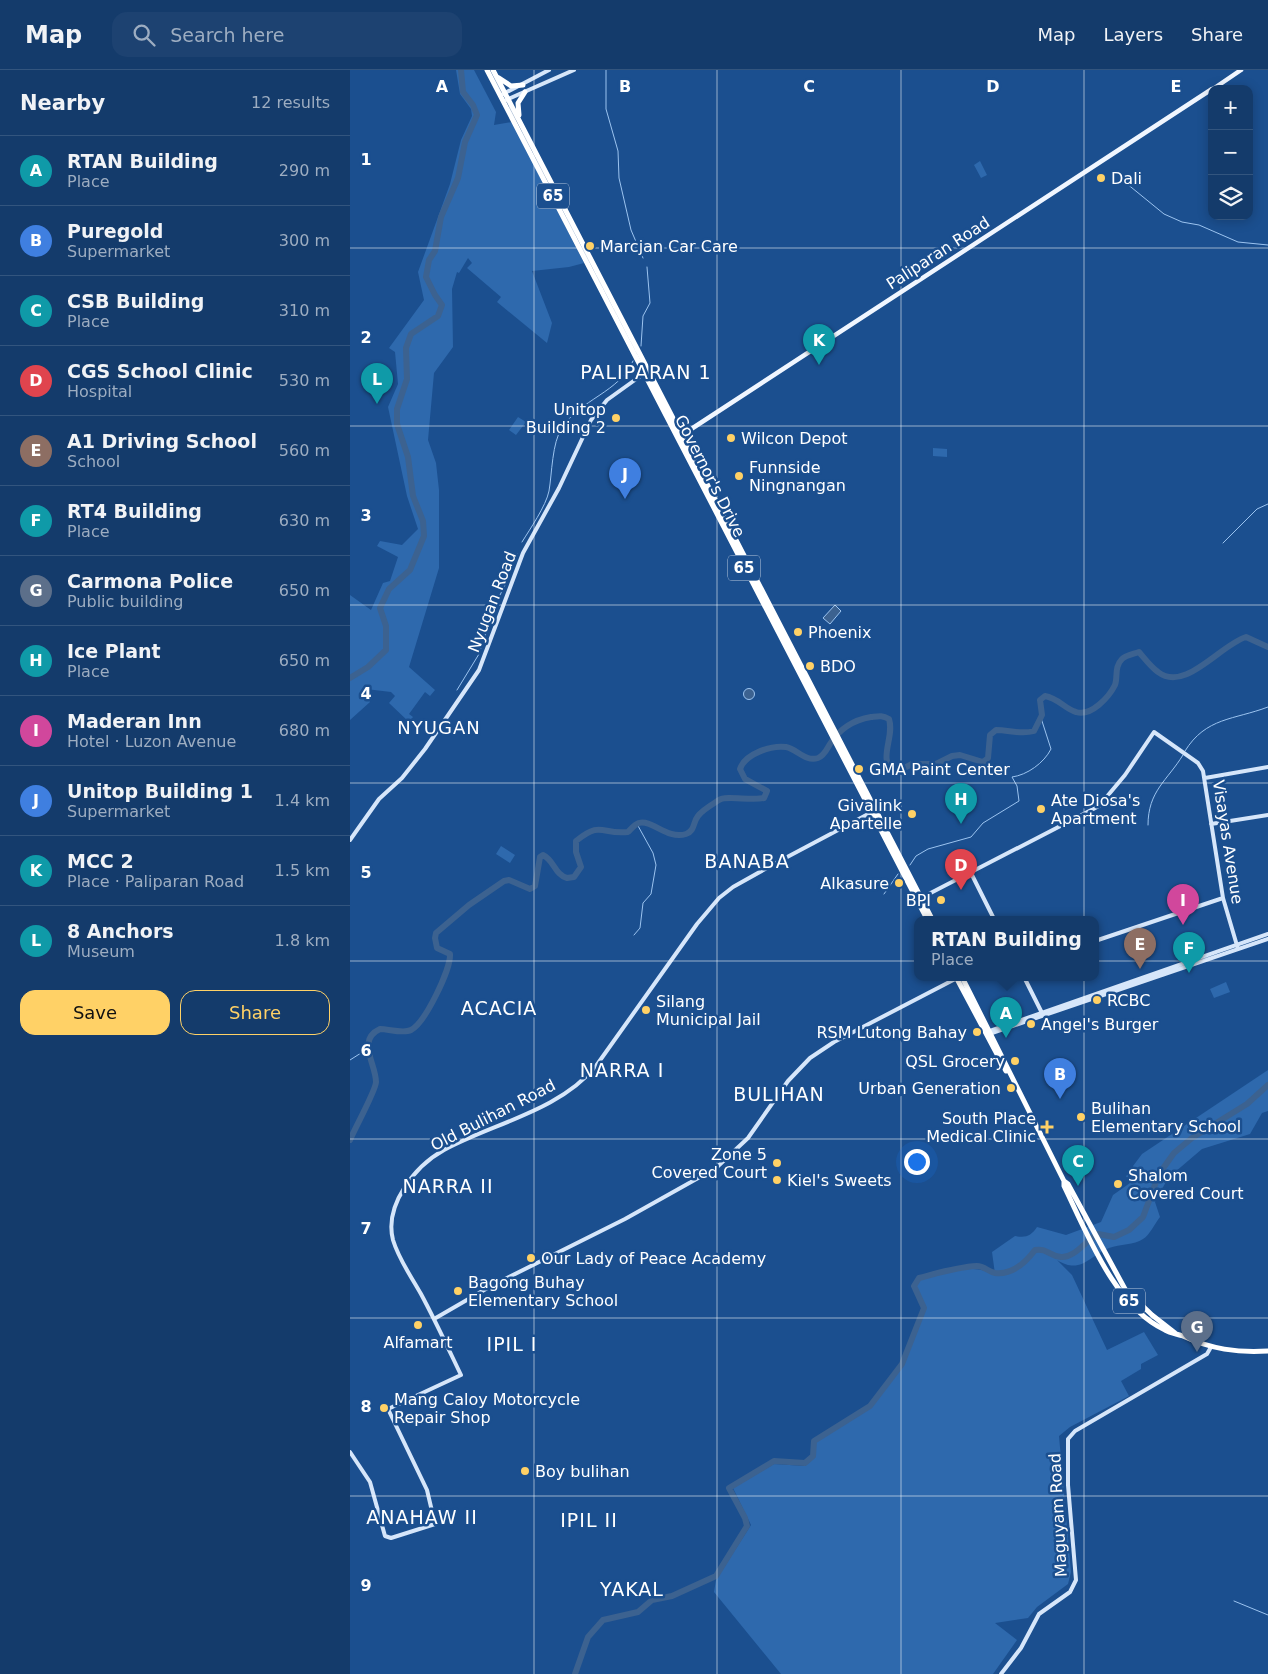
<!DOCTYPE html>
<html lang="en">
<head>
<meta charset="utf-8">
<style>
  body { margin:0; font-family:"DejaVu Sans",sans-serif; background:#1d4271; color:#f1f3f6 }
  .controls { position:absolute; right:15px; top:15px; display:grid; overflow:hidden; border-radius:10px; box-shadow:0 2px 12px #0003 }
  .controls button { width:45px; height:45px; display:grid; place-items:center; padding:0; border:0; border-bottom:1px solid #33557e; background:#143b6b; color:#f1f3f6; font:25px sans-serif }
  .you { position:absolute; left:566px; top:1091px; width:18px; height:18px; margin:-12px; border:4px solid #fff; border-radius:50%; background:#1a73e8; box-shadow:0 0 0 8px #1a73e833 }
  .badge { display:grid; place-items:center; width:32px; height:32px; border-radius:50%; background:#ffd166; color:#fff; font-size:16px; font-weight:700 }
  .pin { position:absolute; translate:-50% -41px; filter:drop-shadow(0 1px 2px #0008) }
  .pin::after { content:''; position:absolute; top:26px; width:18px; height:15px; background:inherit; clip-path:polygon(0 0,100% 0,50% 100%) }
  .popup { position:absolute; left:564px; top:846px; width:185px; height:65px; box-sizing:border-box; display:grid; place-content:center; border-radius:10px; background:#143b6b; filter:drop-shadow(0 1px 4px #0005); font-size:16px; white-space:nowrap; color:#9dadc1 }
  .popup b { font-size:19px; color:#f1f3f6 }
  .popup::after { content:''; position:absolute; left:50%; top:100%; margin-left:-10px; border:10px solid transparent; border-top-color:#143b6b }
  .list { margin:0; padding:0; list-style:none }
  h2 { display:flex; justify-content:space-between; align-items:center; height:65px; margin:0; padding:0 20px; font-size:21px }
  h2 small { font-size:16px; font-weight:400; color:#9dadc1 }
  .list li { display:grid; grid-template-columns:32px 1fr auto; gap:15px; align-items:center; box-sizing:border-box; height:70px; padding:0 20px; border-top:1px solid #33557e }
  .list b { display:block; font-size:19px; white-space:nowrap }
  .list p { margin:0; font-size:16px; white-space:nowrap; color:#9dadc1 }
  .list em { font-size:16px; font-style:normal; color:#9dadc1 }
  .actions { display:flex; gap:10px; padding:15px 20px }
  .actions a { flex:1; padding:11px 0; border:1px solid #ffd166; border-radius:15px; text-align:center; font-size:18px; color:#ffd166 }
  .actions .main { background:#ffd166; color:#111 }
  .icon { flex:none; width:28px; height:28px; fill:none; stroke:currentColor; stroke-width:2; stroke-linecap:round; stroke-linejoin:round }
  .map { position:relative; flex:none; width:918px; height:1604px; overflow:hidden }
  header { display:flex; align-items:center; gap:30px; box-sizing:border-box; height:70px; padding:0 25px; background:#143b6b; border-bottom:1px solid #33557e }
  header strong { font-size:24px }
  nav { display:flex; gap:28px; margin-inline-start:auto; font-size:18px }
  .search { width:350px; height:45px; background:#1d4271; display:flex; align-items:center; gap:12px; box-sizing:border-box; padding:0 18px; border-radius:15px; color:#9dadc1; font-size:19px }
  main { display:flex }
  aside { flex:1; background:#143b6b }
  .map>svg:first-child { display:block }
  .green { fill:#2e69ad }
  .water { fill:#3c6290; stroke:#9cc4f0 }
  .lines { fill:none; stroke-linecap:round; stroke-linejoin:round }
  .stream { stroke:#9cc4f0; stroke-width:1 }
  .river { stroke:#3c6290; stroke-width:6 }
  .secondary { stroke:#d6e6fa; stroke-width:4 }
  .primary { stroke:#f0f6ff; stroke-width:4.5 }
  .highway { stroke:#fff; stroke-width:5 }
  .grid { fill:none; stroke:#fff; stroke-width:1; stroke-opacity:0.55 }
  .poi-dot { fill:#ffd166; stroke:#1b4f8f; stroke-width:2 }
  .labels { text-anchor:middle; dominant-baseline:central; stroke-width:5; stroke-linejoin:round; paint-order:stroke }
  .shield { fill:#1b4f8f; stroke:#bbcadd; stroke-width:1 }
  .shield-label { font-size:15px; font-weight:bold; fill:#fff }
  .poi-label { font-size:16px; fill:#fff; stroke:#1b4f8f; text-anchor:start }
  .street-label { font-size:16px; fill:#fff; stroke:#1b4f8f }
  .neighbourhood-label { font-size:18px; letter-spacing:1px; fill:#fff; stroke:#1b4f8f }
  .quarter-label { font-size:19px; letter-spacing:1px; fill:#fff; stroke:#1b4f8f }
  .grid-label { font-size:16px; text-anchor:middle; font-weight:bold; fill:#fff; stroke:#1b4f8f; stroke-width:5; stroke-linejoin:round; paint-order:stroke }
</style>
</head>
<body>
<header>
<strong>Map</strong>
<div class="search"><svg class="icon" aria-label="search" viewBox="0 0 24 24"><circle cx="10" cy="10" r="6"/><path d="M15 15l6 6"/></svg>Search here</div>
<nav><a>Map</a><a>Layers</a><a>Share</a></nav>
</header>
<main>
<aside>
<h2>Nearby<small>12 results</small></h2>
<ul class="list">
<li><span class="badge" style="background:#0f9aa8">A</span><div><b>RTAN Building</b><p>Place</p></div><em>290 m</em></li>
<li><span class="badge" style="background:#3f7fe0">B</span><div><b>Puregold</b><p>Supermarket</p></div><em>300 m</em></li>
<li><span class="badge" style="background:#0f9aa8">C</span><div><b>CSB Building</b><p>Place</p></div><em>310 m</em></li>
<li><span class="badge" style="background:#e0444e">D</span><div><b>CGS School Clinic</b><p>Hospital</p></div><em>530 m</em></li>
<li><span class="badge" style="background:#8d6e63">E</span><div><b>A1 Driving School</b><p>School</p></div><em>560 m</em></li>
<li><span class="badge" style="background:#0f9aa8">F</span><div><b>RT4 Building</b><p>Place</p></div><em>630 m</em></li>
<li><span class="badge" style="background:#5c6f8a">G</span><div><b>Carmona Police</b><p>Public building</p></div><em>650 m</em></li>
<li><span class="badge" style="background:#0f9aa8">H</span><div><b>Ice Plant</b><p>Place</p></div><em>650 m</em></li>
<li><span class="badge" style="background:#d1479c">I</span><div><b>Maderan Inn</b><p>Hotel · Luzon Avenue</p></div><em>680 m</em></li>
<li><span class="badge" style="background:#3f7fe0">J</span><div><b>Unitop Building 1</b><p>Supermarket</p></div><em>1.4 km</em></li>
<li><span class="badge" style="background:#0f9aa8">K</span><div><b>MCC 2</b><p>Place · Paliparan Road</p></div><em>1.5 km</em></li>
<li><span class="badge" style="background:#0f9aa8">L</span><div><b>8 Anchors</b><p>Museum</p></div><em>1.8 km</em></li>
</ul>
<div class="actions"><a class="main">Save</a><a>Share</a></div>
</aside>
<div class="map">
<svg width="918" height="1604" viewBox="0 0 918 1604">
  <rect width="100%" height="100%" fill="#1b4f8f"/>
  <path class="green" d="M106 0H124L146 42 144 55 162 52 234 193 219 197 182 201 202 253 197 273 147 232 151 227 117 198 122 193 118 188 109 203 107 202 102 219 103 277 84 303 78 370 86 393 89 420V498L59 597 85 620 80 626 75 622 59 644 63 647 59 652 39 633 45 626 41 622 16 619 20 632 0 650V525L21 540 33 513 40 511 48 487 27 476 30 471 52 475 68 459 57 426 38 337 48 314 45 282 39 278 74 230 68 202 100 114 111 70 122 46 121 39 110 24Z
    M630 91 637 105 631 108 624 95Z
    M168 347 176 352 166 365 159 360Z
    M583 378 597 379V387L583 386Z
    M151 776 165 785 160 793 146 784Z
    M876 912 880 922 864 928 860 919Z
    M918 1000V1041L912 1043 900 1064 852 1079 818 1108 805 1132 810 1147C805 1153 800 1165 793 1169 784 1175 770 1174 759 1178 739 1186 731 1205 707 1190L722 1205 757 1280 794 1262 808 1285 791 1294V1299L771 1311 779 1326 720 1357 709 1366 721 1502 718 1514 687 1537 678 1548 645 1553 667 1570 643 1604H431L364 1522 366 1510 401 1455 383 1418 424 1394 455 1396 465 1387 466 1371 522 1336 552 1295 576 1238 566 1217 570 1209C597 1202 617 1193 645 1204L642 1182 665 1166C676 1168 681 1166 687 1157L716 1165 751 1152 763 1125 780 1113 776 1106 784 1100 783 1096 792 1084Z"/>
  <path class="water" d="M485 535 491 541 480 554 473 548Z
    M393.5 624a5.5 5.5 0 1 1 11 0a5.5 5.5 0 1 1-11 0Z"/>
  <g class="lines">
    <path class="stream" d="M256 0V39L268 81 269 108 281 160 293 188
      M776 113 814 144 832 152 849 155 888 172 918 175
      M291 276 293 246 300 233 297 197
      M172 472C180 459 196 436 199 421 202 404 202 372 212 358 229 330 270 322 283 291
      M873 473 907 439 918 434
      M107 620 129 584 144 537 155 515 160 495 167 484
      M835 681C856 647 884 650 918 637
      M798 755C798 721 817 711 833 685
      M560 795 566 786 578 779 621 767 633 753 669 731 667 716 662 707C677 705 694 693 701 679L691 648
      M534 824 548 804
      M284 865 290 858 293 833 301 824 306 795 303 783 287 754
      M0 990 11 983 19 982
      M884 1531 918 1545"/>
    <path class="river" d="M0 608 18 597 36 580V556L30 538 39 519 60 500 74 466 73 451 63 426 58 387 47 354V339L57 309 56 278 61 264 88 246 92 235 85 225 76 207 79 190 85 181 91 147 108 108 115 72 127 45 123 35 113 22 111 0
      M0 1070C5 1058 26 1020 26 1012 26 994 6 970 30 959 39 959 53 964 61 960 75 953 101 899 100 884L87 878 85 868 86 863 119 835 154 811 159 810 180 819 185 816 190 787 193 785C204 790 205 805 217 808L224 807 231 797 226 782V771C252 750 251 765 278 762 281 759 285 754 289 753 302 749 317 770 336 764 345 761 343 752 348 746 352 740 363 734 369 730 376 725 401 731 414 728L417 721 395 709 390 699C395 684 421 675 436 677 447 679 455 692 468 688 474 686 477 679 480 674 490 658 503 650 521 647 529 646 532 645 539 649 545 668 527 688 544 703L562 694H586L602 686 610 685 633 692 638 688 640 665 646 660C659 660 671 665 684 661L692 645 690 630 695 626C708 628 715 639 726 642 741 647 759 627 765 615 768 607 764 597 772 589 776 585 784 584 789 582 795 589 801 597 808 602 835 623 870 575 896 567L918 577
      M225 1604 238 1567 253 1550 288 1542 302 1530 322 1526 366 1506 397 1456 395 1448 379 1418 424 1391 455 1393 463 1386 464 1371 520 1336 552 1294 574 1238 564 1216 569 1208C588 1203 607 1197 627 1196 634 1196 639 1202 645 1203 662 1205 676 1192 685 1180 698 1178 699 1186 711 1187 725 1188 736 1170 748 1164L764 1167 779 1160 793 1147 809 1104 824 1083 842 1068 897 1034 918 1015"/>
    <path class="secondary" d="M153 24 199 0
      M156 30 224 0
      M855 708 918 697
      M861 754 918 745
      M0 770 29 729 52 708 75 679 129 600 173 483 209 418 241 350 257 330 296 302
      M621 803 644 849
      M569 829 749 736 775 705 804 662 848 693 853 701 873 828 888 879
      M745 871 873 828
      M674 907 692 943
      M637 962 918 864
      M639 964 918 869
      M84 1249 141 1216 275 1149 366 1098 398 1068 438 1011 460 988 484 972 609 907
      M0 1382 20 1412 35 1466 41 1468 85 1454 77 1420 38 1339 111 1305C98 1278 85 1250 71 1224 61 1206 49 1190 43 1170 34 1135 65 1096 94 1080 144 1053 209 1041 246 996L347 854 369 828 383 817 424 794 522 742
      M651 1604 671 1578 689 1544 720 1522 726 1510 718 1415V1369L725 1361 857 1284 861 1277"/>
    <path class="primary" d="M863 19 891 0
      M329 367 862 19"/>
    <path class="highway" d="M137 0 577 849
      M143 0 582 849
      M149 8 161 16 173 15
      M169 45 168 33 175 22
      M606 907 656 1001
      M612 907 714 1111 718 1114 775 1219 802 1245 825 1263
      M714 1111V1116C737 1163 765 1237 815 1260 820 1263 827 1264 833 1266 861 1279 887 1283 918 1281"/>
  </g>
  <path class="grid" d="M184 0V1604M367 0V1604M551 0V1604M734 0V1604M0 178H918M0 356H918M0 535H918M0 713H918M0 891H918M0 1069H918M0 1248H918M0 1426H918"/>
  <g class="poi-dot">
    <circle cx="751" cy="108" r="5"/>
    <circle cx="240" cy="176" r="5"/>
    <circle cx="266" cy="348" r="5"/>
    <circle cx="381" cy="368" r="5"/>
    <circle cx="389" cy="406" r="5"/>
    <circle cx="448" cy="562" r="5"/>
    <circle cx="460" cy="596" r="5"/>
    <circle cx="509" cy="699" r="5"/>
    <circle cx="691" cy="739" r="5"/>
    <circle cx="562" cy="744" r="5"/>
    <circle cx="549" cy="813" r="5"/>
    <circle cx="591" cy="830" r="5"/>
    <circle cx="747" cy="930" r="5"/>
    <circle cx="296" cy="940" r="5"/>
    <circle cx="681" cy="954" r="5"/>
    <circle cx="627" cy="962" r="5"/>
    <circle cx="665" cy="991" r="5"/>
    <circle cx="661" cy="1018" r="5"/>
    <circle cx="731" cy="1047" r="5"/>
    <path d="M694.5 1049.5h5v5h5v5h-5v5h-5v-5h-5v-5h5z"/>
    <circle cx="427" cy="1093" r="5"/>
    <circle cx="427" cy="1110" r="5"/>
    <circle cx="768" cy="1114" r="5"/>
    <circle cx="181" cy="1188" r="5"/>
    <circle cx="108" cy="1221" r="5"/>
    <circle cx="68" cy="1255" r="5"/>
    <circle cx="34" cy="1338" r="5"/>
    <circle cx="175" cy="1401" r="5"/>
  </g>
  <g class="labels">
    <g class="shield">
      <rect x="187" y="113.5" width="32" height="25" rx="4"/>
      <rect x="378" y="485.5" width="32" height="25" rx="4"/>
      <rect x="763" y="1218.5" width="32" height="25" rx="4"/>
    </g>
    <g class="shield-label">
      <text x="203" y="126">65</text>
      <text x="394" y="498">65</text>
      <text x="779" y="1231">65</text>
    </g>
    <g class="poi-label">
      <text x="761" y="108">Dali</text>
      <text x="250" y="176">Marcjan Car Care</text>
      <text x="256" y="339" text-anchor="end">Unitop<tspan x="256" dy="18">Building 2</tspan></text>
      <text x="391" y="368">Wilcon Depot</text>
      <text x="399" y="397">Funnside<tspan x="399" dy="18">Ningnangan</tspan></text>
      <text x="458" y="562">Phoenix</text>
      <text x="470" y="596">BDO</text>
      <text x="519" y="699">GMA Paint Center</text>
      <text x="701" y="730">Ate Diosa's<tspan x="701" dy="18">Apartment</tspan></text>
      <text x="552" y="735" text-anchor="end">Givalink<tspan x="552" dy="18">Apartelle</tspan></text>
      <text x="539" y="813" text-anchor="end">Alkasure</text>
      <text x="581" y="830" text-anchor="end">BPI</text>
      <text x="757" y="930">RCBC</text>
      <text x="306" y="931">Silang<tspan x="306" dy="18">Municipal Jail</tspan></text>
      <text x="691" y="954">Angel's Burger</text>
      <text x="617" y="962" text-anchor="end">RSM Lutong Bahay</text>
      <text x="655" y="991" text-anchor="end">QSL Grocery</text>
      <text x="651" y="1018" text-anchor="end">Urban Generation</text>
      <text x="741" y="1038">Bulihan<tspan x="741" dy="18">Elementary School</tspan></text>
      <text x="686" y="1048" text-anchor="end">South Place<tspan x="686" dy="18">Medical Clinic</tspan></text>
      <text x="417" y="1084" text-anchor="end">Zone 5<tspan x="417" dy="18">Covered Court</tspan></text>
      <text x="778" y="1105">Shalom<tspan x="778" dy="18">Covered Court</tspan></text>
      <text x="437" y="1110">Kiel's Sweets</text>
      <text x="191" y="1188">Our Lady of Peace Academy</text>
      <text x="118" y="1212">Bagong Buhay<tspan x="118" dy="18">Elementary School</tspan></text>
      <text x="68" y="1272" text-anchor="middle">Alfamart</text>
      <text x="44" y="1329">Mang Caloy Motorcycle<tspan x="44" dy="18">Repair Shop</tspan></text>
      <text x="185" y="1401">Boy bulihan</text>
    </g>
    <g class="street-label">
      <text transform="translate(588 183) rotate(-33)">Paliparan Road</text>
      <text transform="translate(360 406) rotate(63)">Governor's Drive</text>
      <text transform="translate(142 532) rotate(-69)">Nyugan Road</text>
      <text transform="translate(878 772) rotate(81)">Visayas Avenue</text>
      <text transform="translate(143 1045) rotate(-27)">Old Bulihan Road</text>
      <text transform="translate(708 1445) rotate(-93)">Maguyam Road</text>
    </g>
    <g class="neighbourhood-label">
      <text x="89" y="657">NYUGAN</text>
    </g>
    <g class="quarter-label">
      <text x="296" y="302">PALIPARAN 1</text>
      <text x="397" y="791">BANABA</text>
      <text x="149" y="938">ACACIA</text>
      <text x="272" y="1000">NARRA I</text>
      <text x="429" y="1024">BULIHAN</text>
      <text x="98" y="1116">NARRA II</text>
      <text x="162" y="1274">IPIL I</text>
      <text x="72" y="1447">ANAHAW II</text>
      <text x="239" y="1450">IPIL II</text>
      <text x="282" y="1519">YAKAL</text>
    </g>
  </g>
  <g class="grid-label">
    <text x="92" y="22">A</text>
    <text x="275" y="22">B</text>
    <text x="459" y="22">C</text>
    <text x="643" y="22">D</text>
    <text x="826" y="22">E</text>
    <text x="16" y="95">1</text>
    <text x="16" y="273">2</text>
    <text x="16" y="451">3</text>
    <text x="16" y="629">4</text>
    <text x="16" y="808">5</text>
    <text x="16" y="986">6</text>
    <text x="16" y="1164">7</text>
    <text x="16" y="1342">8</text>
    <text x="16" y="1521">9</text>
  </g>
</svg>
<div class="controls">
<button>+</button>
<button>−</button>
<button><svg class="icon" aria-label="layers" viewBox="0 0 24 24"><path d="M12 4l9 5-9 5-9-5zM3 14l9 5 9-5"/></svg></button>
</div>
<div class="you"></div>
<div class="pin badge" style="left:656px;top:968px;background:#0f9aa8">A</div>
<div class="popup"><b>RTAN Building</b>Place</div>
<div class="pin badge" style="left:710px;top:1029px;background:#3f7fe0">B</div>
<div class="pin badge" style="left:728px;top:1116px;background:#0f9aa8">C</div>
<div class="pin badge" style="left:611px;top:820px;background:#e0444e">D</div>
<div class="pin badge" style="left:790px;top:899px;background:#8d6e63">E</div>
<div class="pin badge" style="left:839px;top:903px;background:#0f9aa8">F</div>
<div class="pin badge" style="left:847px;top:1282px;background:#5c6f8a">G</div>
<div class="pin badge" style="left:611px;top:754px;background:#0f9aa8">H</div>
<div class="pin badge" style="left:833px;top:855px;background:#d1479c">I</div>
<div class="pin badge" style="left:275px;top:429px;background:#3f7fe0">J</div>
<div class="pin badge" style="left:469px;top:295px;background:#0f9aa8">K</div>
<div class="pin badge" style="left:27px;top:334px;background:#0f9aa8">L</div>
</div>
</main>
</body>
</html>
